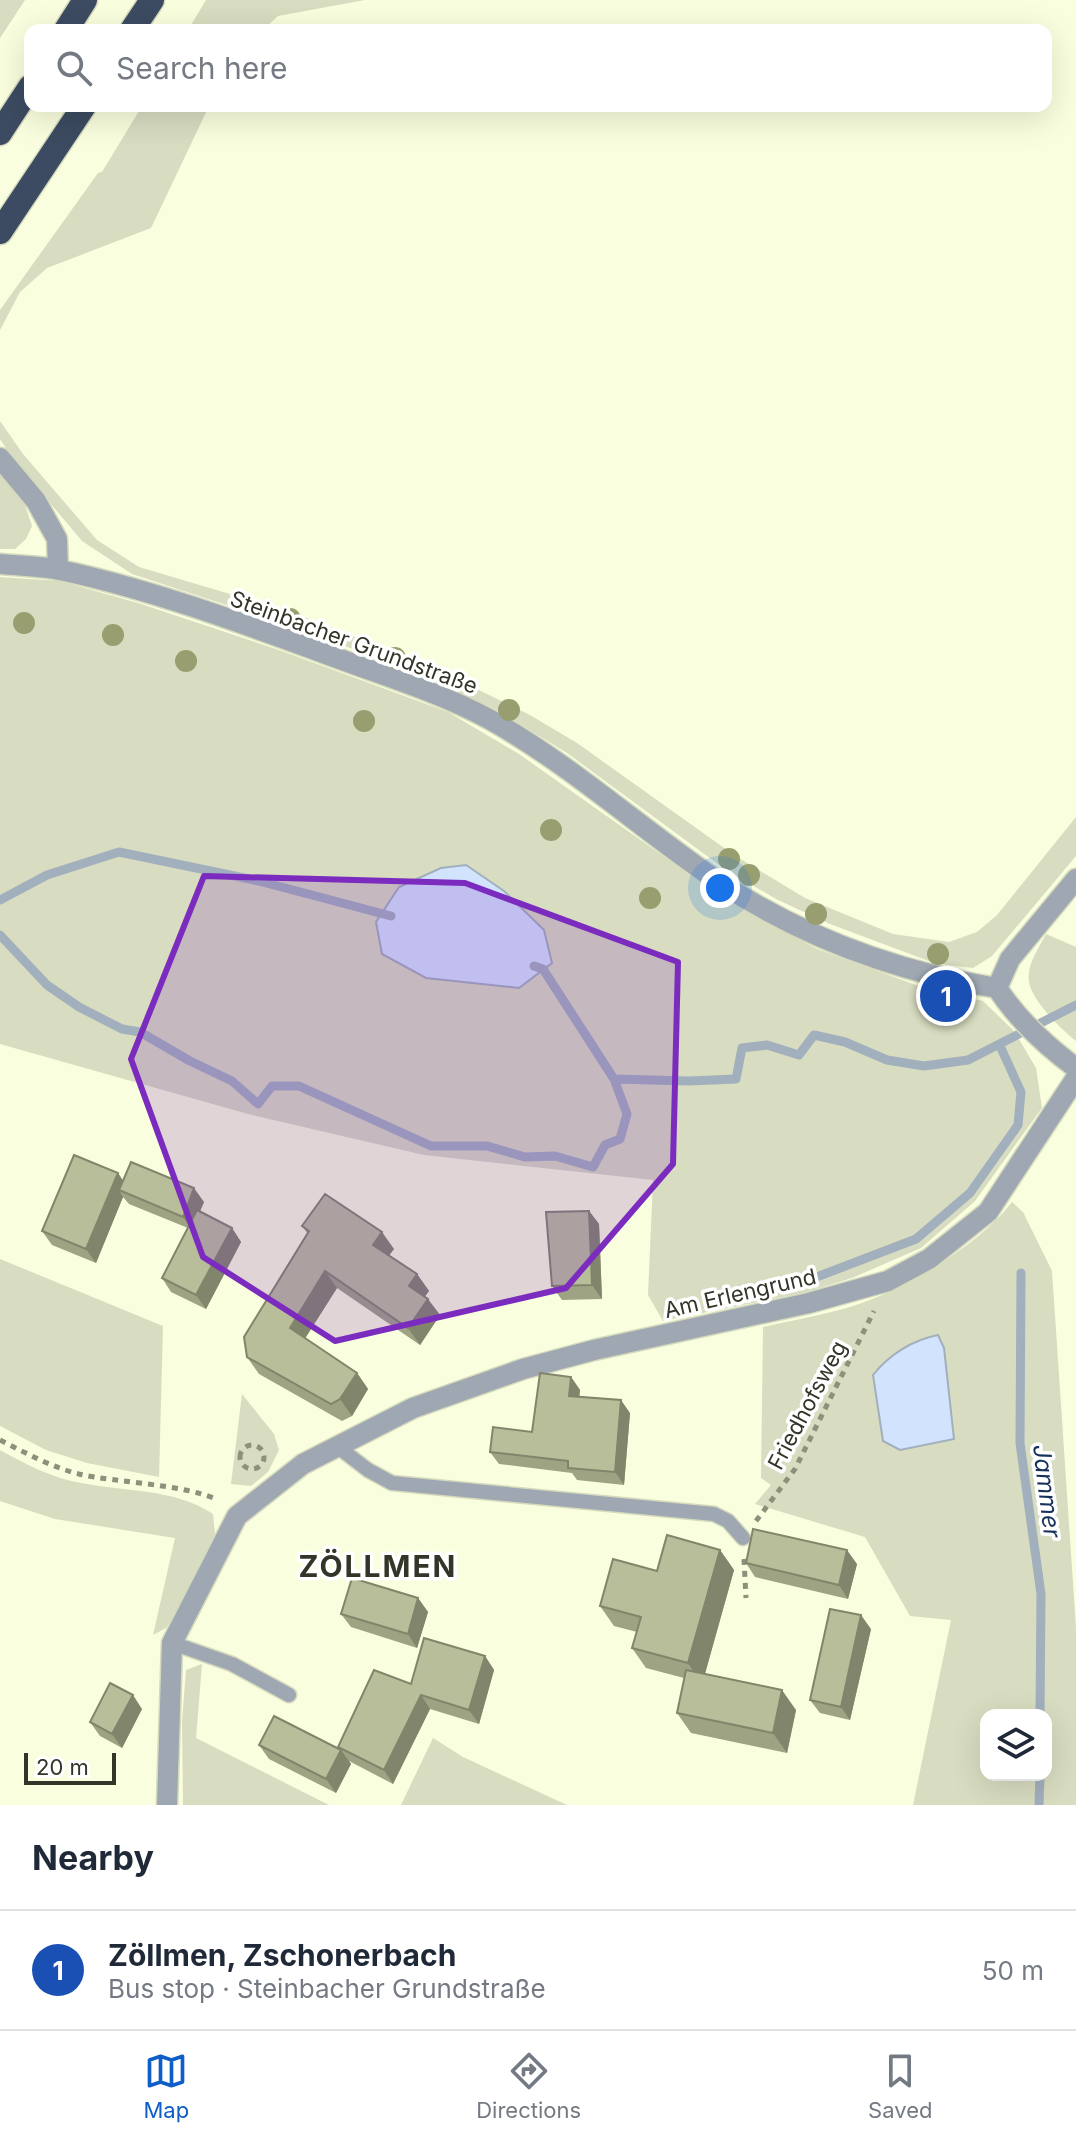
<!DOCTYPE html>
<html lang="en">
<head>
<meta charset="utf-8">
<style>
  body { margin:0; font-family:Inter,sans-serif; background:#f6f6f7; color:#1f2937 }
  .controls { position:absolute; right:24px; bottom:24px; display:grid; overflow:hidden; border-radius:16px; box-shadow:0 8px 32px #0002 }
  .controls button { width:72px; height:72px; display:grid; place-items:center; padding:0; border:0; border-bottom:2px solid #e0e1e3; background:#fff; color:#1f2937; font:40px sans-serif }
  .scale { position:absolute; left:24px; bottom:20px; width:92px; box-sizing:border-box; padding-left:8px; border:4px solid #333528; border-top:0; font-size:22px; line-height:28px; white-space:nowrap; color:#333528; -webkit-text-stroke:6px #fff; paint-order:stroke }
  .you { position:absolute; left:720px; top:888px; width:28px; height:28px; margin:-20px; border:6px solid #fff; border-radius:50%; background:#1a73e8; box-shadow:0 0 0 12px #1a73e833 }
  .badge { display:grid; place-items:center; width:52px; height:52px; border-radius:50%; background:#0f5dc7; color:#fff; font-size:26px; font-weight:700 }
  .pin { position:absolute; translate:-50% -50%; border:4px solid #fff; box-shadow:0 2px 8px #0006 }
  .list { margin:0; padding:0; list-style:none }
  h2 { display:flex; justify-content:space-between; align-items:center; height:104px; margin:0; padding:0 32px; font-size:34px }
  h2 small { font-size:26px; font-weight:400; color:#747a83 }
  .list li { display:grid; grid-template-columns:52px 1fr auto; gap:24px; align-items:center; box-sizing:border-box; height:120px; padding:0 32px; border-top:2px solid #e0e1e3 }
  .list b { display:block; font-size:30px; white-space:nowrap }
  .list p { margin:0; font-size:26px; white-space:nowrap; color:#747a83 }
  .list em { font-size:26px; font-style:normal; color:#747a83 }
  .icon { flex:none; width:44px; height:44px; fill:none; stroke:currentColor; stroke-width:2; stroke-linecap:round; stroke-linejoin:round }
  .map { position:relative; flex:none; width:1076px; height:1805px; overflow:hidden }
  .search { position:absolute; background:#fff; box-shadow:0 8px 32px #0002; left:24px; right:24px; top:24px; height:88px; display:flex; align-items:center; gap:20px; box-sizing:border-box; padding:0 28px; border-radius:16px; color:#747a83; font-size:30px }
  .sheet { height:224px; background:#fff }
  nav { display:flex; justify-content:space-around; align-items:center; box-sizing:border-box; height:112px; border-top:2px solid #e0e1e3; background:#fff; font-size:22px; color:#747a83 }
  nav a { display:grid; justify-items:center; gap:4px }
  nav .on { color:#0f5dc7 }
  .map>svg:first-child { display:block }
  .green { fill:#d8dcc0; fill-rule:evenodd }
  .water { fill:#d2e3fd; stroke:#a2afbd; stroke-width:2 }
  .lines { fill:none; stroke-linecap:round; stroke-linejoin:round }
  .stream { stroke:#a2afbd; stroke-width:9 }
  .service-casing { stroke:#d5dabd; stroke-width:17 }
  .minor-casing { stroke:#d5dabd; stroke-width:23 }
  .tertiary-casing { stroke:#d5dabd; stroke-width:23 }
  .motorway-casing { stroke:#d5dabd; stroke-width:27 }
  .path { stroke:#8d907b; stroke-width:5; stroke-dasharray:6 6; stroke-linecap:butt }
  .service { stroke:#9fa7b3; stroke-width:14 }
  .minor { stroke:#9fa7b3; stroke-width:20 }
  .tertiary { stroke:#9fa7b3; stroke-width:20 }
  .motorway { stroke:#3c4b61; stroke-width:24 }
  .tree { fill:#999e70 }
  .wall { fill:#9ea384 }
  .shaded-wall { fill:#81856b }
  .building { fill:#b8be99; stroke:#81856b; stroke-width:2 }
  .marked { fill:#7b2cbf; fill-opacity:0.2; stroke:#7b2cbf; stroke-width:6; stroke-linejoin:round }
  .labels { text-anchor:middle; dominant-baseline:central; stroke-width:7; stroke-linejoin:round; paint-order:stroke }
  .street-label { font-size:22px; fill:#333528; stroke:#fff }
  .water-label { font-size:24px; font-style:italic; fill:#153059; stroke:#fff }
  .district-label { font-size:30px; font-weight:bold; letter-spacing:2px; fill:#333528; stroke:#fff }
</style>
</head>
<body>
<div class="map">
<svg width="1076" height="1805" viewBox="0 0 1076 1805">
  <rect width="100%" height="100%" fill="#f9fede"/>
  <path class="green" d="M0 0H25L0 38Z
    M206 0H365L278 16 263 30H188Z
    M142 106H209L151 228 47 268 20 292 0 330V310L98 173 102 172Z
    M0 421 23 454 97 540 139 567 294 613 434 668 530 715 577 743 734 855 805 898 893 934 949 942 977 932 997 915 1076 817V856L992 956 973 968 934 963 830 924 778 900 726 870 567 753 495 709 416 672 287 625 132 574 82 541 13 459 0 439Z
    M0 474 25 505 32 526 26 539 15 549H0Z
    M0 577 60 581 138 603 282 651 448 712 519 754 724 899 817 949 916 985 983 1001 1014 1031 1036 1068 1042 1108 975 1201 921 1248 852 1278 807 1292 663 1321 648 1295 653 1180 424 1155 248 1114 0 1044ZM467 866 552 963 520 988 376 922 399 888 441 868Z
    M1046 934 1076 947V1041C1061 1029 1032 1001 1029 982 1026 965 1039 948 1046 934Z
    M1012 1202 1023 1212 1052 1271 1076 1628V1805H913L951 1620 910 1616 865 1537 755 1504 771 1485 761 1478 763 1327C793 1320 824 1315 853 1306 904 1290 979 1245 1012 1202ZM986 1715H1046V1775H986Z
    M0 1259 163 1326 159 1477 87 1463 46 1450 0 1426Z
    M242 1394 274 1434 279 1450 268 1472 251 1486 231 1484Z
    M0 1450C25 1464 52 1478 81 1483 126 1492 174 1488 213 1514L215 1534 179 1609 166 1628 153 1635 175 1538 55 1519 0 1501Z
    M202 1664 196 1738 329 1805H183L182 1722 186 1670Z
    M433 1738 463 1757 567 1805H401Z"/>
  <path class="water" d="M466 865 504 891 544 930 552 963 519 988 426 978 382 954 376 922 399 887 441 868Z
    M938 1335 944 1348 954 1439 900 1450 883 1441 873 1375C889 1355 912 1340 938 1335Z"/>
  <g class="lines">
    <path class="stream" d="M0 900 47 875 119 852 259 881 391 916
      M0 935 47 985 79 1007 122 1029 140 1032 190 1061 232 1081 258 1104 272 1086H299L431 1146H487L525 1157 555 1156 593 1167 605 1145 620 1139 627 1114 614 1079 689 1081 736 1079 742 1048 767 1045 799 1055 814 1035 845 1042 887 1060 924 1066 968 1060 1076 1005
      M534 966 543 969 614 1079
      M1021 1273 1020 1443 1041 1594 1040 1715
      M756 1293 761 1285 814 1278 916 1239 970 1193 1018 1125 1021 1092 1000 1046
      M1039 1805 1040 1775"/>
    <g class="service-casing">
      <path id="service" d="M338 1447 368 1470 392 1483 714 1514 728 1521 743 1538
        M172 1643 232 1664 289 1695"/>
    </g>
    <g class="minor-casing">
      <path id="minor" d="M0 458 36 501 57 539 58 570
        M0 564C20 566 41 566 60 570 154 590 247 625 337 658 388 677 441 693 489 719 570 764 640 828 716 880 800 936 897 972 997 988
        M167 1805 172 1643 237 1516 303 1464 413 1408 523 1369 594 1350 809 1303 888 1281 929 1259 988 1212 1076 1078"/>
    </g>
    <g class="tertiary-casing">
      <path id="tertiary" d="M1076 879 1010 959 997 988C1018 1020 1045 1045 1076 1068"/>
    </g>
    <g class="motorway-casing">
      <path id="motorway" d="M66 30 85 0
        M132 30 152 0
        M0 133 30 87
        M0 232 84 106"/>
    </g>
    <path class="path" d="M0 1440C26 1453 51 1467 79 1474 118 1483 184 1484 218 1500
      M240 1457a12 12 0 1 1 24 0a12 12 0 1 1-24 0Z
      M756 1521 795 1469 874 1311
      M744 1559 746 1598"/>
    <use href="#service" class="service"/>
    <use href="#minor" class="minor"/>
    <use href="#tertiary" class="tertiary"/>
    <use href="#motorway" class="motorway"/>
  </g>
  <g class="tree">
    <circle cx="290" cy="619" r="11"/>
    <circle cx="24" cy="623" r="11"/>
    <circle cx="113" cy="635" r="11"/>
    <circle cx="395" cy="658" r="11"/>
    <circle cx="186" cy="661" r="11"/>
    <circle cx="509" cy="710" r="11"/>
    <circle cx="364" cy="721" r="11"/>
    <circle cx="551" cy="830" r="11"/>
    <circle cx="729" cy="859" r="11"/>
    <circle cx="749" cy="875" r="11"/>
    <circle cx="650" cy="898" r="11"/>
    <circle cx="816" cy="914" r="11"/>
    <circle cx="938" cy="954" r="11"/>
  </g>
  <path class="wall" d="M118 1173 123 1181 204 1202 200 1211 232 1228 241 1242 206 1309 171 1292 162 1278 188 1228 129 1204 123 1197 96 1263 52 1245 42 1231Z
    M589 1211 599 1224 602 1299 562 1300 552 1286Z
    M302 1226 394 1249 389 1255 417 1274 429 1291 425 1296 440 1315 420 1345 337 1288 305 1338 357 1373 368 1389 352 1416 342 1421 259 1374 247 1357 308 1234Z
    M571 1377 580 1390 579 1397 630 1413 624 1485 577 1480 572 1473 499 1464 490 1452 532 1432Z
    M720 1550 734 1570 705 1674 796 1710 787 1753 691 1733 677 1713 684 1678 646 1668 632 1648 637 1632 614 1626 600 1606 657 1571Z
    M746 1563 857 1564 848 1599 755 1577Z
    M418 1598 428 1612 417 1648 351 1627 341 1614Z
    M871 1629 850 1720 820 1713 810 1700Z
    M485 1656 494 1670 479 1724 430 1709 393 1784 349 1761 351 1764 336 1793 269 1759 259 1745 340 1749 338 1747 411 1684Z
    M142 1709 122 1748 100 1736 90 1722Z"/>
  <path class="shaded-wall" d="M118 1173 127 1187 119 1190 123 1197 96 1263 86 1249Z
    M194 1188 204 1202 192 1230 183 1217Z
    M589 1211 599 1224 602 1299 592 1285Z
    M232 1228 241 1242 206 1309 196 1295Z
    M382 1232 394 1249 385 1261 373 1245Z
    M325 1271 337 1288 301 1345 290 1328Z
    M417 1274 429 1291 421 1302 409 1286Z
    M428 1299 440 1315 420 1345 408 1328Z
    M357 1373 368 1389 352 1416 340 1399Z
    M571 1377 580 1390 578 1408 569 1396Z
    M621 1400 630 1413 624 1485 615 1472Z
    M720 1550 734 1570 702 1684 688 1663Z
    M847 1550 857 1564 848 1599 839 1585Z
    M418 1598 428 1612 417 1648 408 1634Z
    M861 1615 871 1629 850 1720 841 1707Z
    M485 1656 494 1670 479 1724 469 1710Z
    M782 1690 796 1710 787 1753 773 1733Z
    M133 1695 142 1709 122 1748 112 1734Z
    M421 1695 430 1709 393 1784 384 1770Z
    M341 1750 351 1764 336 1793 326 1779Z"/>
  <path class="building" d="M74 1155 118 1173 86 1249 42 1231Z
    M131 1162 194 1188 183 1217 119 1190Z
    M325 1194 382 1232 373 1245 417 1274 409 1286 428 1299 408 1328 325 1271 290 1328 357 1373 340 1399 331 1404 247 1357 244 1337 309 1231 302 1226Z
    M197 1210 232 1228 196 1295 162 1278Z
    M589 1211 592 1285 552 1286 546 1212Z
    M540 1373 571 1377 569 1396 621 1400 615 1472 568 1468V1461L490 1452 493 1427 532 1432Z
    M753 1529 847 1550 839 1585 746 1563Z
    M667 1535 720 1550 688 1663 632 1648 641 1617 600 1606 613 1559 657 1571Z
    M352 1578 418 1598 408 1634 341 1614Z
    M830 1609 861 1615 841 1707 810 1700Z
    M424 1638 485 1656 469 1710 421 1695 384 1770 338 1747 374 1670 411 1684Z
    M686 1670 782 1690 773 1733 677 1713Z
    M110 1683 133 1695 112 1734 90 1722Z
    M274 1716 341 1750 326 1779 259 1745Z"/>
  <path class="marked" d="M204 876 465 883 678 962 673 1164 566 1288 335 1341 203 1257 131 1059Z"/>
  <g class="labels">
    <g class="street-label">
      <text transform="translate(354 642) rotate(20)">Steinbacher Grundstraße</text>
      <text transform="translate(740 1293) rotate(-13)">Am Erlengrund</text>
      <text transform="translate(807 1405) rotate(-62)">Friedhofsweg</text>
    </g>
    <g class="water-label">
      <text transform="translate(1047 1491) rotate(83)">Jammer</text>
    </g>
    <g class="district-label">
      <text x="378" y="1566">ZÖLLMEN</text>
    </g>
  </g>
</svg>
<div class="controls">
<button><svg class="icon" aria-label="layers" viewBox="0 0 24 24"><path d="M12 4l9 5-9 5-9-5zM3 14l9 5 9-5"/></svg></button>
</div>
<div class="scale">20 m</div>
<div class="you"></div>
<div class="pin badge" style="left:946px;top:996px;background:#1a4fb4">1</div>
<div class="search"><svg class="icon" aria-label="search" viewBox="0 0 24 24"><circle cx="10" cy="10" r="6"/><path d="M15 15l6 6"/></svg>Search here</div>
</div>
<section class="sheet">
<h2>Nearby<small></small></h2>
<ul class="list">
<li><span class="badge" style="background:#1a4fb4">1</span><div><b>Zöllmen, Zschonerbach</b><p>Bus stop · Steinbacher Grundstraße</p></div><em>50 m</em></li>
</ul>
</section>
<nav>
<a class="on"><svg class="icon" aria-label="map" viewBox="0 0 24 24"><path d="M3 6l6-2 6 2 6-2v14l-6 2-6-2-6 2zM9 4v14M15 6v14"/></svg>Map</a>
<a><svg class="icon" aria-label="directions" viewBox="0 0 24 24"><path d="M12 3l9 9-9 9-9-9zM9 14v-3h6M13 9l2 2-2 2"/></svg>Directions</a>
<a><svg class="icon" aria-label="saved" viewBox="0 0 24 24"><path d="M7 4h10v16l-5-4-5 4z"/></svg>Saved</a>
</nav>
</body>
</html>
